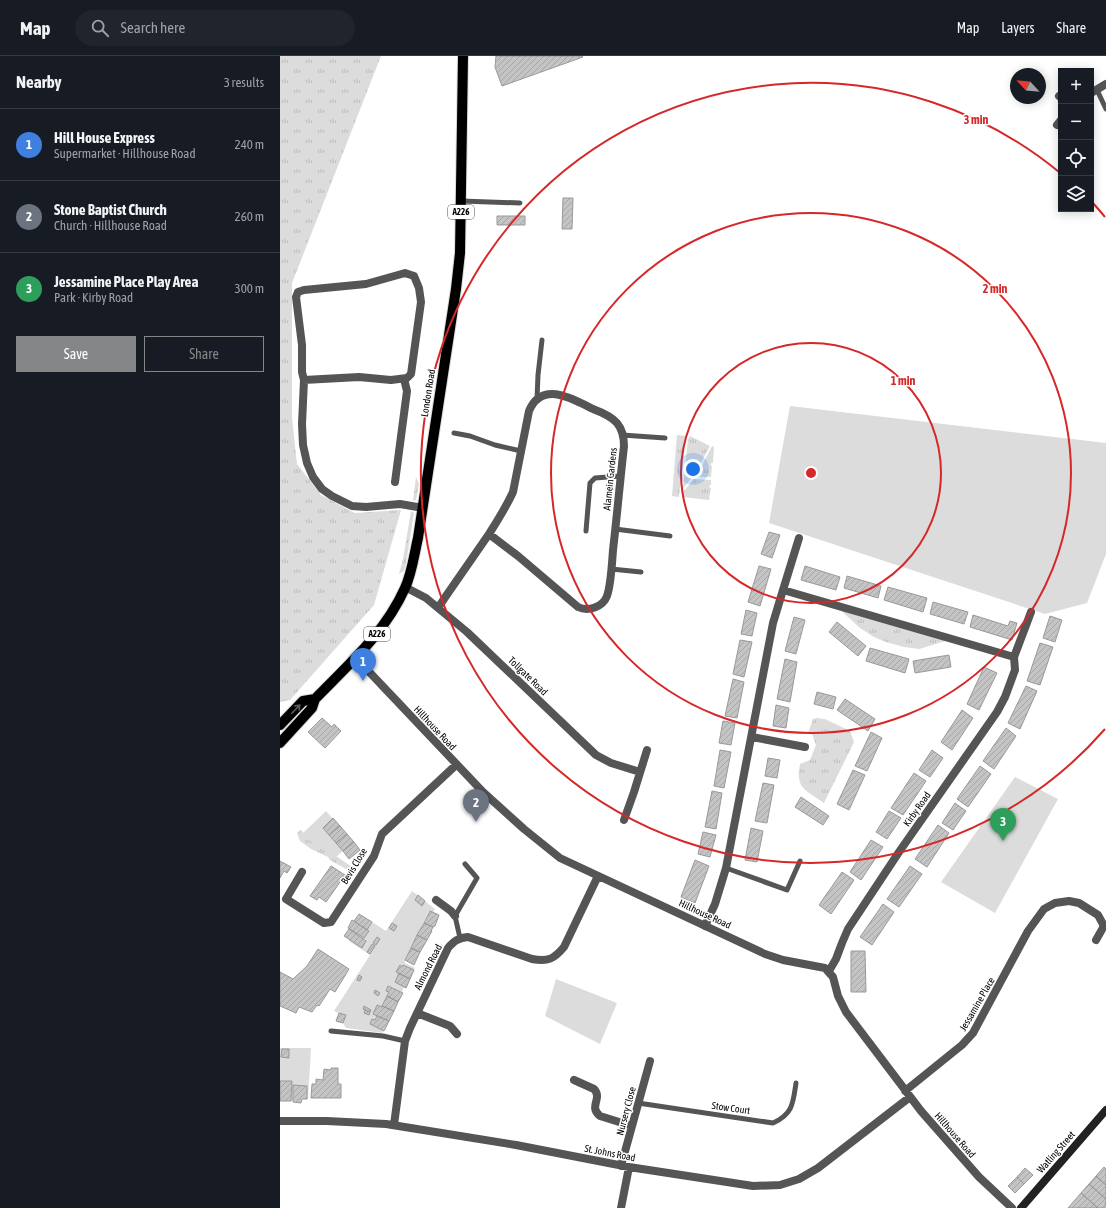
<!DOCTYPE html>
<html lang="en">
<head>
<meta charset="utf-8">
<style>
  body { margin:0; font-family:"Asap Condensed",sans-serif; background:#20242c; color:#f1f3f6 }
  .controls { position:absolute; right:12px; top:12px; display:grid; overflow:hidden; border-radius:0px; box-shadow:0 2px 10px #0003 }
  .controls button { width:36px; height:36px; display:grid; place-items:center; padding:0; border:0; border-bottom:1px solid #363941; background:#171b24; color:#f1f3f6; font:20px sans-serif }
  .compass { position:absolute; left:730px; top:12px; width:36px; height:36px; border-radius:50%; background:#171b24; box-shadow:0 2px 10px #0003; rotate:296deg }
  .you { position:absolute; left:413px; top:413px; width:14px; height:14px; margin:-10px; border:3px solid #fff; border-radius:50%; background:#1a73e8; box-shadow:0 0 0 6px #1a73e833 }
  .badge { display:grid; place-items:center; width:26px; height:26px; border-radius:50%; background:#858687; color:#fff; font-size:13px; font-weight:700 }
  .pin { position:absolute; translate:-50% -33px; filter:drop-shadow(0 1px 2px #0008) }
  .pin::after { content:''; position:absolute; top:21px; width:14px; height:12px; background:inherit; clip-path:polygon(0 0,100% 0,50% 100%) }
  .list { margin:0; padding:0; list-style:none }
  h2 { display:flex; justify-content:space-between; align-items:center; height:52px; margin:0; padding:0 16px; font-size:17px }
  h2 small { font-size:13px; font-weight:400; color:#9ea1a6 }
  .list li { display:grid; grid-template-columns:26px 1fr auto; gap:12px; align-items:center; box-sizing:border-box; height:72px; padding:0 16px; border-top:1px solid #363941 }
  .list b { display:block; font-size:15px; white-space:nowrap }
  .list p { margin:0; font-size:13px; white-space:nowrap; color:#9ea1a6 }
  .list em { font-size:13px; font-style:normal; color:#9ea1a6 }
  .actions { display:flex; gap:8px; padding:12px 16px }
  .actions a { flex:1; padding:9px 0; border:1px solid #858687; border-radius:0px; text-align:center; font-size:14px; color:#858687 }
  .actions .main { background:#858687; color:#fff }
  .icon { flex:none; width:22px; height:22px; fill:none; stroke:currentColor; stroke-width:2; stroke-linecap:round; stroke-linejoin:round }
  .map { position:relative; flex:none; width:826px; height:1152px; overflow:hidden }
  header { display:flex; align-items:center; gap:24px; box-sizing:border-box; height:56px; padding:0 20px; background:#171b24; border-bottom:1px solid #363941 }
  header strong { font-size:19px }
  nav { display:flex; gap:22px; margin-inline-start:auto; font-size:14px }
  .search { width:280px; height:36px; background:#20242c; display:flex; align-items:center; gap:10px; box-sizing:border-box; padding:0 14px; border-radius:22px; color:#9ea1a6; font-size:15px }
  main { display:flex }
  aside { flex:1; background:#171b24 }
  .map>svg:first-child { display:block }
  .grass { fill:url(#grass-tufts) }
  .green { fill:#dcdcdc }
  .building { fill:url(#building-hatch); stroke:#999 }
  .lines { fill:none; stroke-linecap:round; stroke-linejoin:round }
  .primary-casing { stroke:#dbdbdb; stroke-width:12 }
  .lane { stroke:#555; stroke-width:5 }
  .street { stroke:#555; stroke-width:8 }
  .secondary { stroke:#222; stroke-width:8 }
  .primary { stroke:#000; stroke-width:10 }
  .oneway { stroke:#595959 }
  .ring { fill:none; stroke:#d62828; stroke-width:2 }
  .labels { text-anchor:middle; dominant-baseline:central; stroke-width:3; stroke-linejoin:round; paint-order:stroke }
  .shield { fill:#fff; stroke:#4c4c4c; stroke-width:1 }
  .shield-label { font-size:9px; font-weight:bold; fill:#000 }
  .street-label { font-size:10px; fill:#000; stroke:#fff }
  .centre { fill:#d62828; stroke:#fff; stroke-width:2 }
  .ring-label { font-size:12px; text-anchor:middle; font-weight:bold; fill:#d62828; stroke:#fff; stroke-width:3; stroke-linejoin:round; paint-order:stroke }
</style>
</head>
<body>
<header>
<strong>Map</strong>
<div class="search"><svg class="icon" aria-label="search" viewBox="0 0 24 24"><circle cx="10" cy="10" r="6"/><path d="M15 15l6 6"/></svg>Search here</div>
<nav><a>Map</a><a>Layers</a><a>Share</a></nav>
</header>
<main>
<aside>
<h2>Nearby<small>3 results</small></h2>
<ul class="list">
<li><span class="badge" style="background:#3f7fe0">1</span><div><b>Hill House Express</b><p>Supermarket · Hillhouse Road</p></div><em>240 m</em></li>
<li><span class="badge" style="background:#6b7280">2</span><div><b>Stone Baptist Church</b><p>Church · Hillhouse Road</p></div><em>260 m</em></li>
<li><span class="badge" style="background:#2e9e5b">3</span><div><b>Jessamine Place Play Area</b><p>Park · Kirby Road</p></div><em>300 m</em></li>
</ul>
<div class="actions"><a class="main">Save</a><a>Share</a></div>
</aside>
<div class="map">
<svg width="826" height="1152" viewBox="0 0 826 1152">
  <defs>
    <pattern id="grass-tufts" width="24" height="20" patternUnits="userSpaceOnUse"><rect width="24" height="20" fill="#dcdcdc"/><path d="M3 7l-1-3M5 7V3M7 7l1-3M15 17l-1-3M17 17v-4M19 17l1-3" fill="none" stroke="#bbb"/></pattern>
    <pattern id="building-hatch" width="6" height="6" patternUnits="userSpaceOnUse"><rect width="6" height="6" fill="#c4c4c4"/><path d="M-1 1l2-2M0 6l6-6M5 7l2-2" fill="none" stroke="#a7a7a7"/></pattern>
  </defs>
  <rect width="100%" height="100%" fill="#fff"/>
  <path class="grass" d="M0 0H101L12 227V362L17 408 41 439 75 457 121 454 94 549 10 644 0 646Z
    M397 379 406 380 399 441 392 440Z
    M410 380 430 390 417 414 403 433 408 383Z
    M432 390 434 391 433 407H431V410H432L431 421H416Z
    M136 421 139 428 136 444 133 445Z
    M414 423 431 424V429H430L429 431 431 432 429 444 402 441V437Z
    M131 455 134 457 126 508 124 515 119 518 123 503Z
    M556 550 672 583 639 593 624 591 606 586 594 581 580 572Z
    M537 662 545 663 570 675 574 686 544 747C526 734 515 733 520 708L530 704 536 689 532 678 528 677 533 663Z
    M21 774 23 776V777L72 811 68 814 50 804 48 801 31 793 20 785 17 777Z"/>
  <path class="green" d="M510 350 826 387V498L807 547 765 558 489 467Z
    M735 721 778 743 715 857 661 826Z
    M46 755 53 763 43 772 63 795 56 801 21 779Z
    M132 835 155 853 153 857 149 855 125 904V907L135 912 134 914 124 909 122 911 120 909 117 916 119 917 115 926 124 931 122 936 108 930 106 935 109 936 102 950V951L97 949 93 957 97 960 95 964 92 963 90 968 103 974 102 977 66 972 63 967 56 965 59 957 54 955 90 899 69 885 70 883 82 891 86 885 82 882H84L89 875 87 874 92 866 106 875Z
    M276 923 337 947 320 988 265 960Z
    M0 992H31L28 1043H27V1030L13 1029V1045H11L12 1025H0Z"/>
  <path class="building" d="M216 0H302L303 1 222 30 215 11Z
    M283 142H293L292 173H282Z
    M217 160H245V169H217Z
    M489 476 500 479 492 502 481 498Z
    M479 510 491 513 480 550 468 546Z
    M525 510 560 521 556 534 521 524Z
    M567 520 601 530 598 542 564 532Z
    M608 531 647 542 643 556 604 544Z
    M653 546 688 556 684 568 650 558Z
    M466 554 477 557 472 580 461 578Z
    M693 559 728 570 730 565 737 567 732 584 690 571Z
    M770 560 782 564 775 586 763 582Z
    M514 561 525 564 516 598 505 595Z
    M557 566 586 590 578 600 549 576Z
    M460 584 472 586 464 621 453 618Z
    M760 587 773 591 760 629 747 625Z
    M590 592 629 603 625 617 586 605Z
    M669 599 671 611 635 617 633 605Z
    M505 603 517 606 510 646 497 643Z
    M704 611 717 617 699 654 687 648Z
    M453 623 464 626 457 662 445 660Z
    M746 630 757 635 740 673 728 667Z
    M537 636 556 641 553 653 534 648Z
    M565 643 595 663 588 675 557 654Z
    M496 649 509 652 506 672 493 670Z
    M682 654 693 662 672 694 661 686Z
    M42 662 52 671 54 668 61 675 45 692 28 676Z
    M443 665 455 667 451 689 439 687Z
    M726 672 736 680 714 713 703 705Z
    M591 676 602 682 587 715 575 710Z
    M440 694 451 696 444 732 434 730Z
    M652 694 663 702 650 721 639 714Z
    M488 702 500 704 497 722 485 720Z
    M700 710 711 718 688 751 677 743Z
    M573 714 585 719 569 754 557 748Z
    M634 717 646 725 623 759 611 752Z
    M483 727 494 729 487 767 475 765Z
    M432 735 442 737 436 773 425 771Z
    M521 741 549 760 543 769 515 751Z
    M675 747 686 755 673 774 662 767Z
    M609 755 621 762 607 783 596 776Z
    M53 762 60 770 49 779 43 772Z
    M658 769 669 777 647 811 635 803Z
    M60 770 67 778 56 787 49 779Z
    M471 772 483 775 477 806 465 804Z
    M423 776 436 779 430 801 418 798Z
    M67 778 74 786 63 795 56 787Z
    M591 784 603 791 581 824 570 816Z
    M74 786 80 794 69 803 63 795Z
    M415 804 429 810 415 847 401 841Z
    M0 805 11 811 7 817 4 815 0 822Z
    M51 810 65 819 46 846 39 841 37 844 30 840Z
    M630 810 642 818 619 851 607 843Z
    M562 816 574 824 551 858 539 849Z
    M138 839 145 845 142 850 135 844Z
    M603 848 614 856 592 889 580 881Z
    M150 855 159 859 155 870 153 871 144 867Z
    M79 858 92 866 87 874 74 865Z
    M72 864 89 875 84 882 68 872Z
    M112 867 117 870 114 875 109 872Z
    M144 867 153 871 151 875H152L147 884 137 879Z
    M69 873 86 885 82 892 64 880Z
    M137 879 147 884 140 896 131 892Z
    M97 881 100 883 96 889 93 887Z
    M92 888 95 890 90 898 87 896Z
    M131 892 140 896 134 909 125 904Z
    M38 893 69 913 55 936 50 933 39 950 37 949 32 956 19 951 16 957 0 950V916L13 923 27 910Z
    M571 895H585L586 936H571Z
    M120 909 122 911 123 909 134 914 130 923 116 916Z
    M119 917 130 923 126 932 115 926Z
    M79 919 82 921 80 925 77 924Z
    M108 930 123 937 118 946 107 940 109 936 106 935Z
    M95 934 100 937 98 940 94 937Z
    M107 940 118 946 114 955 102 950Z
    M97 949 102 951V950L114 955 109 965 93 958Z
    M84 950 91 954 90 956 83 953Z
    M85 954 90 956 89 959 84 957Z
    M59 957 66 959 63 967 56 965Z
    M97 960 109 965 104 975 90 968 92 963 95 964Z
    M2 993H9V1002L1 1001Z
    M51 1012H58V1028H61V1042H31L32 1028H36V1023L43 1024 44 1013 51 1014Z
    M0 1025H12L11 1045H0Z
    M13 1029 27 1030V1043H22L21 1047 13 1046Z
    M824 1111 826 1113V1129L816 1120Z
    M745 1112 753 1119 744 1128 737 1121Z
    M816 1120 826 1129V1143L809 1128Z
    M737 1121 744 1128 735 1137 728 1130Z
    M809 1128 826 1143 825 1152H818L801 1137Z
    M801 1137 818 1152H788Z"/>
  <g class="lines">
    <g class="primary-casing">
      <path id="primary" d="M0 669 23 645 35 643
        M0 687 32 652 35 643C68 609 105 577 125 532 132 517 134 499 138 482L176 233 180 197 183 0"/>
    </g>
    <path class="lane" d="M817 34 826 53
      M181 145 240 147
      M257 343 258 319 262 284
      M174 377 190 380 215 389 241 395
      M342 379 385 382
      M335 473 390 480
      M306 475 310 427 315 422 340 420
      M331 513 361 516
      M446 812 507 834 520 805
      M180 882 175 860 197 822 185 808
      M51 975 103 980 125 985
      M358 1047 493 1067C513 1058 513 1047 516 1027"/>
    <path class="street" d="M811 37 826 28
      M779 40 781 42
      M777 69 781 64
      M24 324 79 321 111 324 127 322 131 318 141 246 139 232 134 220 125 217 86 228 24 234 18 236 16 241 22 289V316L24 324 22 368 23 389 27 407 33 421 42 433 52 440 72 450 86 451 120 448 143 452
      M115 426 127 335 124 323
      M125 531 146 542 187 576 316 699 331 707 360 716
      M503 534 519 482
      M158 552 166 540 209 478C218 464 226 451 233 436L249 355C262 324 293 343 313 353 321 356 331 360 337 367 342 373 344 382 344 390 340 425 337 460 333 494 332 507 331 529 327 540 323 551 308 556 298 551L238 500 209 478
      M734 601 751 556
      M76 602 203 736 244 773 280 802 485 898 503 904 545 912 553 921 558 940 566 956 641 1055 699 1121 732 1152
      M472 681 525 691
      M344 764 354 736 367 694
      M22 816 6 843 44 867 51 866 94 800 102 778 176 709
      M156 844 171 855 175 860
      M425 870 435 848 446 812 493 567 503 534 734 601 735 614 725 641 717 656 619 796 568 873 562 887 556 903 549 915
      M137 957 170 970 177 978
      M294 1024 314 1033C323 1043 308 1050 320 1060L352 1070
      M625 1035 682 989 693 977 748 875 764 853 775 847 789 845 799 847 818 859 824 870 816 884
      M0 1065H47L106 1068 236 1089 349 1111 473 1130 500 1129 519 1123 538 1112 630 1041
      M114 1069 125 985 130 972 168 892C174 885 178 882 188 881L252 903C268 906 274 903 284 891L318 820
      M341 1110 370 1005
      M341 1152 349 1111"/>
    <path class="secondary" d="M741 1152 826 1054"/>
    <use href="#primary" class="primary"/>
  </g>
  <defs><path id="oneway-shaft" d="M-6 0H5M1.5-3L5.5 0L1.5 3" fill="none" stroke-width="1.6" stroke-linecap="round" stroke-linejoin="round"/></defs>
  <use class="oneway" href="#oneway-shaft" transform="translate(16 653) rotate(-46)"/>
  <g class="ring">
    <circle cx="531" cy="417" r="130"/>
    <circle cx="531" cy="417" r="260"/>
    <path d="M825 673A390 390 0 1 1 779 116M812 146A390 390 0 0 1 825 161"/>
  </g>
  <g class="labels">
    <g class="shield">
      <rect x="168" y="149" width="26" height="14" rx="3"/>
      <rect x="84" y="571" width="26" height="14" rx="3"/>
    </g>
    <g class="shield-label">
      <text x="181" y="156">A226</text>
      <text x="97" y="578">A226</text>
    </g>
    <g class="street-label">
      <text transform="translate(148 337) rotate(-81)">London Road</text>
      <text transform="translate(330 423) rotate(-84)">Alamein Gardens</text>
      <text transform="translate(248 620) rotate(44)">Tollgate Road</text>
      <text transform="translate(155 672) rotate(47)">Hillhouse Road</text>
      <text transform="translate(637 753) rotate(-55)">Kirby Road</text>
      <text transform="translate(74 810) rotate(-59)">Bevis Close</text>
      <text transform="translate(425 858) rotate(25)">Hillhouse Road</text>
      <text transform="translate(148 911) rotate(-63)">Almond Road</text>
      <text transform="translate(697 948) rotate(-60)">Jessamine Place</text>
      <text transform="translate(451 1052) rotate(8)">Stow Court</text>
      <text transform="translate(346 1055) rotate(-75)">Nursery Close</text>
      <text transform="translate(675 1079) rotate(49)">Hillhouse Road</text>
      <text transform="translate(776 1096) rotate(-49)">Watling Street</text>
      <text transform="translate(330 1097) rotate(11)">St. Johns Road</text>
    </g>
  </g>
  <circle cx="531" cy="417" r="6" class="centre"/>
  <g class="ring-label">
    <text x="696" y="68">3 min</text>
    <text x="715" y="237">2 min</text>
    <text x="623" y="329">1 min</text>
  </g>
</svg>
<div class="controls">
<button>+</button>
<button>−</button>
<button><svg class="icon" aria-label="locate" viewBox="0 0 24 24"><circle cx="12" cy="12" r="6"/><path d="M12 2v4M12 18v4M2 12h4M18 12h4"/></svg></button>
<button><svg class="icon" aria-label="layers" viewBox="0 0 24 24"><path d="M12 4l9 5-9 5-9-5zM3 14l9 5 9-5"/></svg></button>
</div>
<svg class="compass" viewBox="-18 -18 36 36"><path d="M0-13l5 13h-10z" fill="#e53935"/><path d="M0 13l5-13h-10z" fill="#9ea1a6"/></svg>
<div class="you"></div>
<div class="pin badge" style="left:83px;top:625px;background:#3f7fe0">1</div>
<div class="pin badge" style="left:196px;top:766px;background:#6b7280">2</div>
<div class="pin badge" style="left:723px;top:785px;background:#2e9e5b">3</div>
</div>
</main>
</body>
</html>
